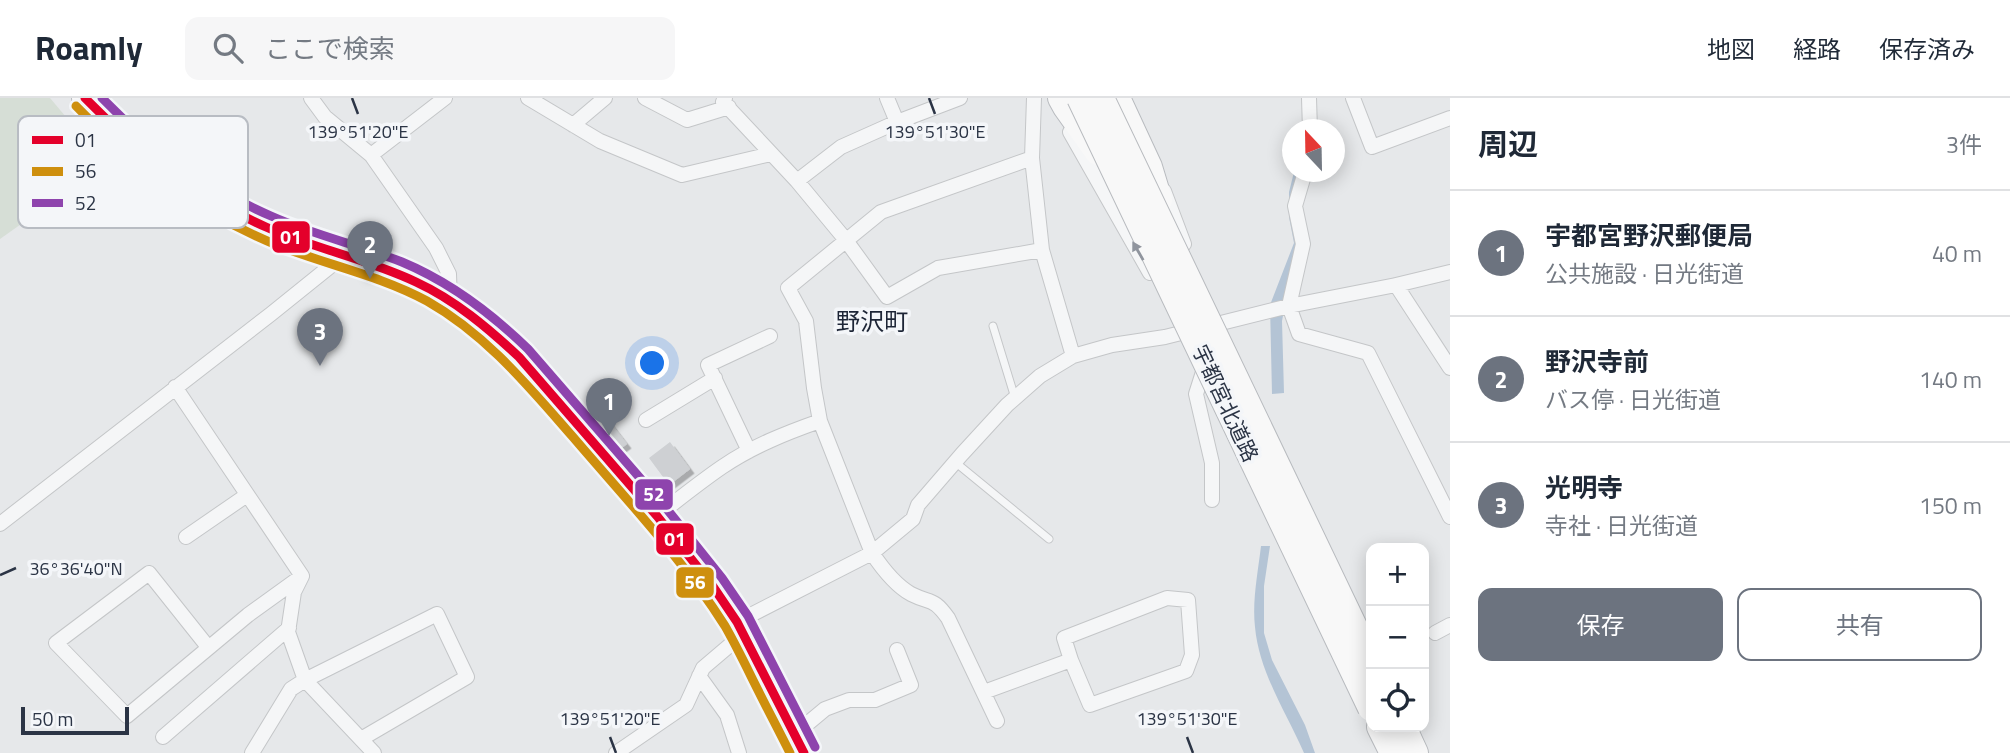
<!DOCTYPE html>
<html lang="ja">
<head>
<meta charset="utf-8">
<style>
  body { margin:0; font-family:"Titillium Web","Noto Sans JP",sans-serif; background:#f6f6f7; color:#1f2937 }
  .controls { position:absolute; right:21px; bottom:21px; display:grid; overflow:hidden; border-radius:14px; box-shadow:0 4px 18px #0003 }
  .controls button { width:63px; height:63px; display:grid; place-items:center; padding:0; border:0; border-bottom:2px solid #e0e1e3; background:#fff; color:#1f2937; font:35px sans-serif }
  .compass { position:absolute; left:1282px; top:21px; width:63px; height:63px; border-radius:50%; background:#fff; box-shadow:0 4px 18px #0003; rotate:338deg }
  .scale { position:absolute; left:21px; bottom:18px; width:108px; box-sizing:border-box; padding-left:7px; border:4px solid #2b3445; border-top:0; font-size:19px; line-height:24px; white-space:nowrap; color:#2b3445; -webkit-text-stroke:5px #f4f6f9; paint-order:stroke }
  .you { position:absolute; left:653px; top:266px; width:24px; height:24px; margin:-18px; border:5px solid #fff; border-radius:50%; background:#1a73e8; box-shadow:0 0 0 10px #1a73e833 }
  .badge { display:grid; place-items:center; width:46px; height:46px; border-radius:50%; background:#6c737f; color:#fff; font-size:23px; font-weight:700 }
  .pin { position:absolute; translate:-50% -58px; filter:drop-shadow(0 2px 4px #0008) }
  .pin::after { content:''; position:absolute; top:37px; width:24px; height:21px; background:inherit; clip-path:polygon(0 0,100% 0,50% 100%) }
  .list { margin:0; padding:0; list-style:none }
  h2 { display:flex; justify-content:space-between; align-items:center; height:91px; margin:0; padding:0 28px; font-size:30px }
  h2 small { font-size:23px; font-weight:400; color:#747a83 }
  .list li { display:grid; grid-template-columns:46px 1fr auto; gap:21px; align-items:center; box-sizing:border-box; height:126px; padding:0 28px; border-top:2px solid #e0e1e3 }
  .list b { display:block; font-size:26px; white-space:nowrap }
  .list p { margin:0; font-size:23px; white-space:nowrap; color:#747a83 }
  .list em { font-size:23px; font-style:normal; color:#747a83 }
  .actions { display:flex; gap:14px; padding:21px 28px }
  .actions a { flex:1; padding:16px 0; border:2px solid #6c737f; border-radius:14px; text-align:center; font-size:24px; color:#6c737f }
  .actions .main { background:#6c737f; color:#fff }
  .icon { flex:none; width:38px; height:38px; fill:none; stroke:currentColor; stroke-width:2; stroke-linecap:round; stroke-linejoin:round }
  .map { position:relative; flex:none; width:1450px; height:655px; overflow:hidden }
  header { display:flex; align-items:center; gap:42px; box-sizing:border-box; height:98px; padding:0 35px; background:#fff; border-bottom:2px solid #e0e1e3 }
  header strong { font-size:33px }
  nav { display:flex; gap:38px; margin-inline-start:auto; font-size:24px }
  .search { width:490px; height:63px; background:#f6f6f7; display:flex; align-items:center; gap:18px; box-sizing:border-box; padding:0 24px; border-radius:14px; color:#747a83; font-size:26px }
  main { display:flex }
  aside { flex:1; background:#fff }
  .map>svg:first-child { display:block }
  .green { fill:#d6ded6 }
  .water { fill:#b4c4d5 }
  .building { fill:#ced0d3; filter:url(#shadow) }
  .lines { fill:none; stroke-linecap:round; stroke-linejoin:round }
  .lane-casing { stroke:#c4c6c8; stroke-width:9 }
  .street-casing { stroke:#c4c6c8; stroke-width:16 }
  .highway-casing { stroke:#b8bbbf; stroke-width:28 }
  .lane { stroke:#f5f6f7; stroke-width:7 }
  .street { stroke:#f5f6f7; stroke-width:14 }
  .highway { stroke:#f8f8f8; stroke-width:26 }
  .highway-bridge-casing { stroke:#b8bbbf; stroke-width:28; stroke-linecap:butt }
  .highway-bridge { stroke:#f8f8f8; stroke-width:26 }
  .bus-1-casing { stroke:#f4f6f9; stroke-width:14 }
  .bus-2-casing { stroke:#f4f6f9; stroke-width:14 }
  .bus-3-casing { stroke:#f4f6f9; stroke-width:14 }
  .bus-1 { stroke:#e4002b; stroke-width:9 }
  .bus-2 { stroke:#ce8f0e; stroke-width:9 }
  .bus-3 { stroke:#8e44ad; stroke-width:9 }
  .oneway { fill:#90959e }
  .ticks { fill:none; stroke:#2b3445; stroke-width:2.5 }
  .labels { text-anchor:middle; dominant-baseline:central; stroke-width:7; stroke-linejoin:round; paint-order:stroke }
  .street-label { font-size:21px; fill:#2b3445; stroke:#f4f6f9 }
  .quarter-label { font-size:24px; fill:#1d2536; stroke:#f4f6f9 }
  .key { fill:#f4f6f9; stroke:#b8bcc3; stroke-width:2 }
  .key-label { font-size:19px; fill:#2b3445 }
  .ticks-label { font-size:18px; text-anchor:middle; fill:#2b3445; stroke:#f4f6f9; stroke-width:7; stroke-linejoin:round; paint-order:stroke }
  .line-badge { stroke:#f4f6f9; stroke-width:2.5 }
  .badge-label { font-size:19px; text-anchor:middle; font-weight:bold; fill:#fff }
</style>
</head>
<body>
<header>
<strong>Roamly</strong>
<div class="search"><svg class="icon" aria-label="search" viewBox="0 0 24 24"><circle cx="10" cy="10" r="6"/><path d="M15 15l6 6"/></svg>ここで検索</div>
<nav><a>地図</a><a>経路</a><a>保存済み</a></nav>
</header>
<main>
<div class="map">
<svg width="1450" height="655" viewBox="0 0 1450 655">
  <defs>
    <filter id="shadow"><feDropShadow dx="4.5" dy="4.5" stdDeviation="0" flood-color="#0004"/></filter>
  </defs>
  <rect width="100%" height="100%" fill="#e6e8ea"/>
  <path class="green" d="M0 0H50L87 44 93 71 55 102 0 141Z"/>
  <path class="water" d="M1294 74H1300L1297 143 1282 223 1284 295 1272 296 1270 207 1294 145 1289 119V94Z
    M1261 448H1270L1264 488V535L1272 562 1305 627 1315 655H1304C1286 614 1259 574 1255 529 1252 503 1258 474 1261 448Z"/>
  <path class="building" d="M606 319 627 346 620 351 598 326Z
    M670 344 690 371 669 387 649 360Z"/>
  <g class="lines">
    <g class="lane-casing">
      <path id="lane" d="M993 228 1015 300
        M955 364 1049 441"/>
    </g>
    <g class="street-casing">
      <path id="street" d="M311 0 325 19 371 57
        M445 0 371 57 436 150 449 176 450 203
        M528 0 600 43 682 77 771 56
        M645 0 687 22 729 9
        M725 0 723 4 797 83 845 141 887 199 938 170 1042 152
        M887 0 897 24
        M1034 0 1032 60 1042 152 1073 258
        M1309 0 1310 32
        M1353 0 1372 49 1450 20
        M573 27 605 0
        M1070 34 1150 175
        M1305 74 1295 108 1303 146 1289 208 1299 236 1368 255 1450 419
        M797 83 841 49 897 24 960 0
        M1164 93 1184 146
        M1396 187 1450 270
        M1203 274 1196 296 1212 365V402
        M175 289 302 478 294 494 288 534 305 582 374 655
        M646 322 715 280
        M749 353 708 267 770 238
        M657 418C679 401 700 384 722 369 753 348 786 335 820 323
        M0 426 271 216 343 158
        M186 439 247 397
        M737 524 872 455 913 421 918 407 962 356 1007 307 1040 278 1073 258 1112 247 1165 239 1289 208 1396 187 1450 174
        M1435 535 1450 527
        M208 549 149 475 56 545 127 618 248 517 302 478
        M699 578 727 617 739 655
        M984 594 1071 562 1090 607 1186 573 1192 557 1188 502 1167 500 1064 540 1071 562
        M997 623 948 520C933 499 931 506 911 496 895 487 882 470 872 455L820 323 814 290 806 223 788 190 881 114 1032 60
        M795 636 825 611 849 602H875L911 587 897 552
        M163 639 289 530
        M252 655 291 591 305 582 437 516 467 579 361 641
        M616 655 686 607 703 570 743 536"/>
    </g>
    <g class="highway-casing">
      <path id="highway" d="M85 0C137 57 195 98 266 129 314 151 367 161 416 184 455 202 488 229 519 259L657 418 712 487 737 524 804 655
        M1061 0 1066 9 1098 54
        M1117 0 1149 69 1159 102
        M1380 629 1393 655
        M1403 629 1415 655"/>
    </g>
    <use href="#lane" class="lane"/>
    <use href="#street" class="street"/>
    <use href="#highway" class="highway"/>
    <g class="highway-bridge-casing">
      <path id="highway-bridge" d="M1080 0 1371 610
        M1101 0 1371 564"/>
    </g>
    <use href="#highway-bridge" class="highway-bridge"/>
    <g class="bus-1-casing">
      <path id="bus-1" d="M85 0C138 55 196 98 266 129 315 151 368 161 416 184 455 202 488 230 519 259L657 418 712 487 737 524 804 655"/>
    </g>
    <g class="bus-2-casing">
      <path id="bus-2" d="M76 8C134 69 201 116 279 148 328 167 381 178 427 203 487 237 529 289 573 339 625 400 682 460 725 528 733 542 740 556 747 570 761 599 776 627 790 655"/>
    </g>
    <g class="bus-3-casing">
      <path id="bus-3" d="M102 0C150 50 207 90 271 118 314 137 359 147 402 164 450 184 491 215 528 251L666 410 722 480 748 518 815 649"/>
    </g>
    <use href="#bus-1" class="bus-1"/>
    <use href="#bus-2" class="bus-2"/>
    <use href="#bus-3" class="bus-3"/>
  </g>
  <defs><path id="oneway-solid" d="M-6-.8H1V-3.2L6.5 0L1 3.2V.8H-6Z" transform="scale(1.75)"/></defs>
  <use class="oneway" href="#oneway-solid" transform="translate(1138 153) rotate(-120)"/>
  <path class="ticks" d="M352 0 358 16M929 0 935 16M0 477 16 470M610 639 616 655M1187 639 1193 655"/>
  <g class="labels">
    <g class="street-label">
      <text transform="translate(1226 305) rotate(65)">宇都宮北道路</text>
    </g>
    <g class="quarter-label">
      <text x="872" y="223">野沢町</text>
    </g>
  </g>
  <rect x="18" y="18" width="230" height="112" rx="10" class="key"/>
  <rect x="32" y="38" width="31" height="8" fill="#e4002b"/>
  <rect x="32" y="69" width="31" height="9" fill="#ce8f0e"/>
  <rect x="32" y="101" width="31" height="8" fill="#8e44ad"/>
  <g class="key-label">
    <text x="75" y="49">01</text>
    <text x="75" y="80">56</text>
    <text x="75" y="112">52</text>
  </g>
  <g class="ticks-label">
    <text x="358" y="40">139°51'20"E</text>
    <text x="935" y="40">139°51'30"E</text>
    <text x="76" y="477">36°36'40"N</text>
    <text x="610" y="627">139°51'20"E</text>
    <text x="1187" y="627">139°51'30"E</text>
  </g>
  <g class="line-badge">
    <rect x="271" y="122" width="40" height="34" rx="7" fill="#e4002b"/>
    <rect x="634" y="380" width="40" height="33" rx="7" fill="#8e44ad"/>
    <rect x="655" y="424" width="40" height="34" rx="7" fill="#e4002b"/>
    <rect x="675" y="468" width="40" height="33" rx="7" fill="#ce8f0e"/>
  </g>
  <g class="badge-label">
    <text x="291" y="146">01</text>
    <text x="654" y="403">52</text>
    <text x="675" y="448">01</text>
    <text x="695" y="491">56</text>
  </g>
</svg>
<div class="controls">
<button>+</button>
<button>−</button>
<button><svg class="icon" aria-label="locate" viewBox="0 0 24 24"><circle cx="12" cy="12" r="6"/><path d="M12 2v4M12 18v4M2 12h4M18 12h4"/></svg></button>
</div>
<svg class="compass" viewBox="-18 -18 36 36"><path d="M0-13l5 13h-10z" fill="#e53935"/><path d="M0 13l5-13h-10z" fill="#747a83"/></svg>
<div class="scale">50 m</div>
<div class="you"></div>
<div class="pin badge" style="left:609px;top:338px">1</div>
<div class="pin badge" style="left:370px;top:181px">2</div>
<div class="pin badge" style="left:320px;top:268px">3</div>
</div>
<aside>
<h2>周辺<small>3件</small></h2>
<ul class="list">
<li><span class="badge">1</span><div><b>宇都宮野沢郵便局</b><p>公共施設 · 日光街道</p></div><em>40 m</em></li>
<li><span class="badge">2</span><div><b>野沢寺前</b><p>バス停 · 日光街道</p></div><em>140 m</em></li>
<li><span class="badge">3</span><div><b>光明寺</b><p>寺社 · 日光街道</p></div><em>150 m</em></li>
</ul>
<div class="actions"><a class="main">保存</a><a>共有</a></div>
</aside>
</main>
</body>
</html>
